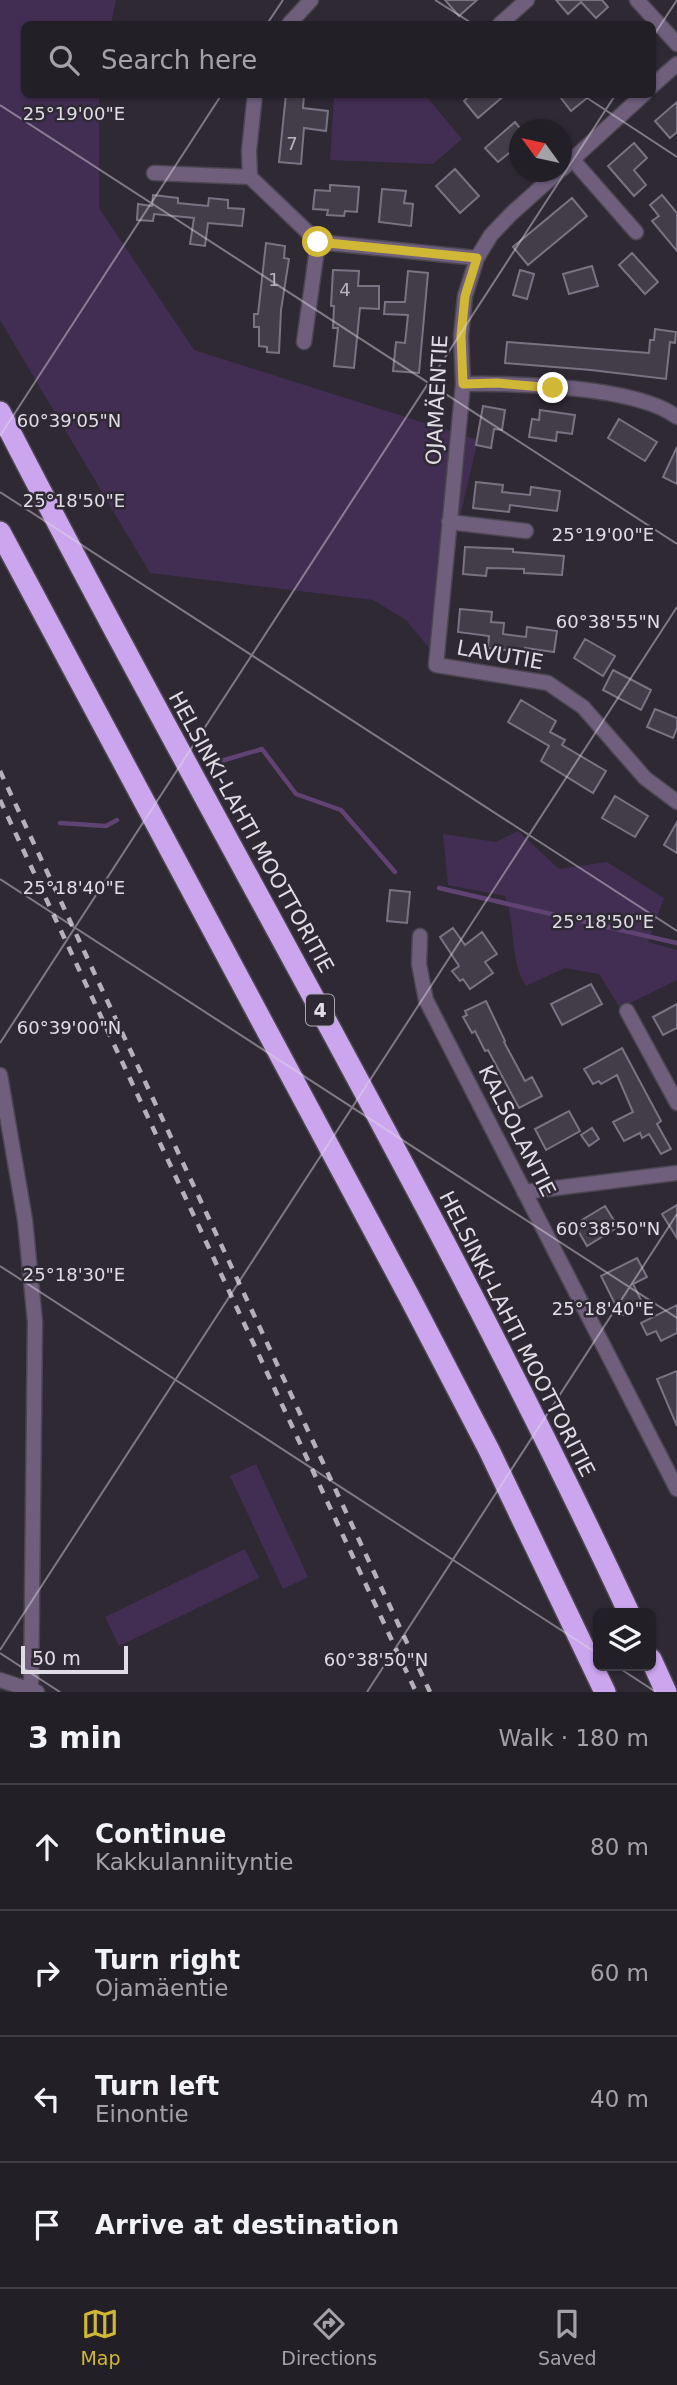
<!DOCTYPE html>
<html lang="en">
<head>
<meta charset="utf-8">
<style>
  body { margin:0; font-family:"DejaVu Sans",sans-serif; background:#2b272f; color:#f1f3f6 }
  .controls { position:absolute; right:21px; bottom:21px; display:grid; overflow:hidden; border-radius:10px; box-shadow:0 2px 5px #0004 }
  .controls button { width:63px; height:63px; display:grid; place-items:center; padding:0; border:0; border-bottom:2px solid #403d44; background:#231f27; color:#f1f3f6; font:35px sans-serif }
  .compass { position:absolute; left:509px; top:119px; width:63px; height:63px; border-radius:50%; background:#231f27; box-shadow:0 2px 5px #0004; rotate:303deg }
  .scale { position:absolute; left:21px; bottom:18px; width:107px; box-sizing:border-box; padding-left:7px; border:4px solid #e0dce4; border-top:0; font-size:19px; line-height:24px; white-space:nowrap; color:#e0dce4; -webkit-text-stroke:5px #2f2934; paint-order:stroke }
  .stop { position:absolute; width:21px; height:21px; margin:-16px; border:5px solid #d0b736; border-radius:50%; background:#fff }
  .stop.end { background:#d0b736; border-color:#fff; box-shadow:0 2px 7px #0008 }
  .list { margin:0; padding:0; list-style:none }
  h2 { display:flex; justify-content:space-between; align-items:center; height:91px; margin:0; padding:0 28px; font-size:30px }
  h2 small { font-size:23px; font-weight:400; color:#a3a2a7 }
  .list li { display:grid; grid-template-columns:46px 1fr auto; gap:21px; align-items:center; box-sizing:border-box; height:126px; padding:0 28px; border-top:2px solid #403d44 }
  .list b { display:block; font-size:26px; white-space:nowrap }
  .list p { margin:0; font-size:23px; white-space:nowrap; color:#a3a2a7 }
  .list em { font-size:23px; font-style:normal; color:#a3a2a7 }
  .icon { flex:none; width:38px; height:38px; fill:none; stroke:currentColor; stroke-width:2; stroke-linecap:round; stroke-linejoin:round }
  .map { position:relative; flex:none; width:677px; height:1692px; overflow:hidden }
  .search { position:absolute; background:#231f27; box-shadow:0 2px 5px #0004; left:21px; right:21px; top:21px; height:77px; display:flex; align-items:center; gap:18px; box-sizing:border-box; padding:0 24px; border-radius:10px; color:#a3a2a7; font-size:26px }
  .sheet { height:595px; background:#231f27 }
  nav { display:flex; justify-content:space-around; align-items:center; box-sizing:border-box; height:98px; border-top:2px solid #403d44; background:#231f27; font-size:19px; color:#a3a2a7 }
  nav a { display:grid; justify-items:center; gap:4px }
  nav .on { color:#d0b736 }
  .map>svg:first-child { display:block }
  .green { fill:#422e53 }
  .lines { fill:none; stroke-linecap:round; stroke-linejoin:round }
  .stream { stroke:#614373; stroke-width:4.5 }
  .building { fill:#433d49; stroke:#7a7381; stroke-width:2 }
  .minor-casing { stroke:#4b4650; stroke-width:17 }
  .highway-casing { stroke:#4b4650; stroke-width:24 }
  .minor { stroke:#6f5f7d; stroke-width:14 }
  .highway { stroke:#cca5ef; stroke-width:21 }
  .rail { stroke:#b5b1b9; stroke-width:4.5; stroke-dasharray:9 9; stroke-linecap:butt }
  .route { stroke:#d0b736; stroke-width:9 }
  .ticks { fill:none; stroke:#e0dce4; stroke-width:2; stroke-opacity:0.45 }
  .labels { text-anchor:middle; dominant-baseline:central; stroke-width:5; stroke-linejoin:round; paint-order:stroke }
  .number-label { font-size:18px; fill:#b9b4bd }
  .shield { fill:#2f2934; stroke:#aba6af; stroke-width:2 }
  .shield-label { font-size:19px; font-weight:bold; fill:#e0dce4 }
  .street-label { font-size:21px; fill:#e0dce4; stroke:#2f2934 }
  .ticks-label { font-size:18px; text-anchor:middle; fill:#e0dce4; stroke:#2f2934; stroke-width:5; stroke-linejoin:round; paint-order:stroke }
</style>
</head>
<body>
<div class="map">
<svg width="677" height="1692" viewBox="0 0 677 1692">
  <rect width="100%" height="100%" fill="#2f2934"/>
  <path class="green" d="M0 0H116L111 24H24V94L99 95V208L194 350 478 440 429 648 406 620 373 600 150 573 0 320Z
    M334 95H425L462 139 433 164 330 160Z
    M518 831 559 869 607 862 664 898 648 942 677 950V980L620 1008 599 974 565 968 526 986C509 960 516 925 505 896L448 885 443 834 496 842Z
    M256 1464 308 1577 283 1589 230 1476Z
    M245 1549 259 1578 119 1646 105 1617Z"/>
  <g class="lines">
    <path class="stream" d="M221 761 262 749 296 794 341 810 395 872
      M60 823 106 826 117 820
      M439 888 677 943"/>
  </g>
  <path class="building" d="M445 0H477L459 16Z
    M556 0H602L608 7 596 18 581 2 568 14Z
    M286 94H304L303 108 328 111 326 131 304 128 301 164 279 162Z
    M471 94H506L478 118 464 101Z
    M558 94H592L571 111Z
    M677 102V132L670 138 655 121Z
    M515 122 520 128V144L498 162 485 148Z
    M634 143 647 158 634 170 646 185 634 196 608 166Z
    M455 169 479 196 460 213 436 186Z
    M330 185 359 187 357 212 345 211 344 216 327 215 328 210 313 209 315 190 330 191Z
    M382 189 406 191 404 203 413 204 411 226 379 222Z
    M153 195 178 198V203L208 206 209 198 228 200V208L244 209 242 226 208 223 205 246 190 244 194 218 154 214 153 221 137 220 138 204 152 206Z
    M662 195 677 213V251L652 221 659 216 650 205Z
    M572 198 587 216 528 265 513 247Z
    M266 243 285 246 284 258 289 259 281 310 279 353 267 352V347L259 346V327H254V314H258Z
    M632 253 658 282 645 294 619 265Z
    M592 266 598 286 569 294 563 274Z
    M333 270 359 271 358 286H379V309L360 308 354 368 334 366 338 328H333L334 306H331Z
    M520 270 534 274 527 299 513 295Z
    M408 271 428 273 419 373 393 371 396 342 405 343 408 315 384 314 385 302H405Z
    M655 329 676 332 675 343 670 342 666 379 591 370 505 363 507 342 649 353 650 340H654Z
    M483 406 505 410 502 430 494 429 491 448 476 445Z
    M540 410 575 415 572 434 557 432 556 441 529 437 532 419 539 420Z
    M619 419 657 442 645 461 608 438Z
    M677 447V484L663 477Z
    M476 482 503 485 502 492 530 495 531 487 560 491 557 511 510 505 509 512 473 508Z
    M465 547 513 549V552L564 556 562 575 524 573V569L487 568 486 576 463 574Z
    M460 609 492 612 491 622 504 623 503 634 526 637 527 627 557 631 554 652 525 648V652L488 648 489 636 458 632Z
    M585 639 615 656 603 676 574 658Z
    M613 670 651 690 641 710 603 690Z
    M521 700 556 721 550 732 565 740 562 745 606 771 593 793 541 761 549 746 508 722Z
    M655 709 677 718V728L673 738 647 727Z
    M615 796 648 816 635 837 602 818Z
    M677 822V853L664 845Z
    M390 890 410 892 407 923 387 921Z
    M453 928 465 945 482 932 497 954 485 962 493 973 470 989 463 979 460 981 452 971 459 966 440 937Z
    M591 984 602 1004 562 1025 551 1004Z
    M486 1001 505 1041 504 1042 525 1081 532 1077 542 1096 519 1108 488 1050 485 1051 475 1031 472 1033 463 1017 467 1015 465 1011Z
    M677 1004V1028L663 1035 653 1017Z
    M622 1048 661 1121 657 1124 671 1149 661 1154 649 1134 642 1138 640 1133 624 1141 613 1122 633 1112 617 1075 601 1084 599 1081 593 1084 584 1069Z
    M569 1111 580 1131 546 1150 535 1129Z
    M592 1128 599 1139 589 1146 581 1135Z
    M677 1205V1238L662 1214Z
    M605 1206 618 1227 587 1246 576 1227 583 1223 582 1220Z
    M637 1258 647 1277 633 1284 643 1304 621 1316 601 1276Z
    M677 1305V1333L661 1341 656 1331 647 1335 641 1323Z
    M677 1371V1426L657 1379Z"/>
  <g class="lines">
    <g class="minor-casing">
      <path id="minor" d="M637 0 677 44
        M289 24 311 0
        M500 24 527 0
        M652 86 677 64
        M255 94 249 151 250 177 318 242 477 258
        M573 160 636 232
        M562 169 644 94
        M558 172 511 214 491 235 477 258 465 296 461 336 463 384 436 665 548 683 583 707 645 778 677 802
        M154 173 250 177
        M304 342 318 242
        M463 384C515 383 636 386 677 417
        M449 522 526 531
        M420 936 419 964 426 1000 677 1489
        M627 1011 677 1103
        M0 1075 25 1220 35 1322 31 1692
        M524 1192 677 1173
        M0 1680 37 1692"/>
    </g>
    <g class="highway-casing">
      <path id="highway" d="M0 412C206 814 438 1203 629 1613
        M0 532 410 1298 489 1450 605 1692
        M651 1659 666 1692"/>
    </g>
    <use href="#minor" class="minor"/>
    <use href="#highway" class="highway"/>
    <path class="rail" d="M0 771 430 1692
      M0 800 416 1692"/>
  </g>
  <g class="lines">
    <path class="route" d="M318 242 477 258 465 296 461 336 463 384 497 383 553 388"/>
  </g>
  <path class="ticks" d="M435 0 473 24M267 24 283 0M652 38 677 0M581 94 677 157M0 105 677 544M0 436 222 94M0 492 677 931M0 879 677 1318M0 1043 616 94M0 1266 598 1654M0 1650 677 607M0 1653 60 1692M616 1666 656 1692M367 1692 677 1214"/>
  <g class="labels">
    <g class="number-label">
      <text x="292" y="143">7</text>
      <text x="274" y="279">1</text>
      <text x="345" y="289">4</text>
    </g>
    <rect class="shield" x="306" y="994.5" width="28" height="31" rx="5"/>
    <g class="shield-label">
      <text x="320" y="1010">4</text>
    </g>
    <g class="street-label">
      <text transform="translate(437 400) rotate(-87)">OJAMÄENTIE</text>
      <text transform="translate(500 655) rotate(10)">LAVUTIE</text>
      <text transform="translate(251 832) rotate(61)">HELSINKI-LAHTI MOOTTORITIE</text>
      <text transform="translate(517 1131) rotate(63)">KALSOLANTIE</text>
      <text transform="translate(517 1334) rotate(63)">HELSINKI-LAHTI MOOTTORITIE</text>
    </g>
  </g>
  <g class="ticks-label">
    <text x="74" y="120">25°19'00"E</text>
    <text x="69" y="427">60°39'05"N</text>
    <text x="74" y="507">25°18'50"E</text>
    <text x="603" y="541">25°19'00"E</text>
    <text x="608" y="628">60°38'55"N</text>
    <text x="74" y="894">25°18'40"E</text>
    <text x="603" y="928">25°18'50"E</text>
    <text x="69" y="1034">60°39'00"N</text>
    <text x="608" y="1235">60°38'50"N</text>
    <text x="74" y="1281">25°18'30"E</text>
    <text x="603" y="1315">25°18'40"E</text>
    <text x="376" y="1666">60°38'50"N</text>
  </g>
</svg>
<div class="controls">
<button><svg class="icon" aria-label="layers" viewBox="0 0 24 24"><path d="M12 4l9 5-9 5-9-5zM3 14l9 5 9-5"/></svg></button>
</div>
<svg class="compass" viewBox="-18 -18 36 36"><path d="M0-13l5 13h-10z" fill="#e53935"/><path d="M0 13l5-13h-10z" fill="#a3a2a7"/></svg>
<div class="scale">50 m</div>
<div class="stop" style="left:318px;top:242px"></div>
<div class="stop end" style="left:553px;top:388px"></div>
<div class="search"><svg class="icon" aria-label="search" viewBox="0 0 24 24"><circle cx="10" cy="10" r="6"/><path d="M15 15l6 6"/></svg>Search here</div>
</div>
<section class="sheet">
<h2>3 min<small>Walk · 180 m</small></h2>
<ul class="list">
<li><svg class="icon" aria-label="ahead" viewBox="0 0 24 24"><path d="M12 20V5M6 11l6-6 6 6"/></svg><div><b>Continue</b><p>Kakkulanniityntie</p></div><em>80 m</em></li>
<li><svg class="icon" aria-label="right" viewBox="0 0 24 24"><path d="M7 20v-9h11M14 6l5 5-5 5"/></svg><div><b>Turn right</b><p>Ojamäentie</p></div><em>60 m</em></li>
<li><svg class="icon" aria-label="left" viewBox="0 0 24 24"><path d="M17 20v-9H6M10 6l-5 5 5 5"/></svg><div><b>Turn left</b><p>Einontie</p></div><em>40 m</em></li>
<li><svg class="icon" aria-label="arrive" viewBox="0 0 24 24"><path d="M6 21V4h12l-3 4 3 4H6"/></svg><div><b>Arrive at destination</b></div></li>
</ul>
</section>
<nav>
<a class="on"><svg class="icon" aria-label="map" viewBox="0 0 24 24"><path d="M3 6l6-2 6 2 6-2v14l-6 2-6-2-6 2zM9 4v14M15 6v14"/></svg>Map</a>
<a><svg class="icon" aria-label="directions" viewBox="0 0 24 24"><path d="M12 3l9 9-9 9-9-9zM9 14v-3h6M13 9l2 2-2 2"/></svg>Directions</a>
<a><svg class="icon" aria-label="saved" viewBox="0 0 24 24"><path d="M7 4h10v16l-5-4-5 4z"/></svg>Saved</a>
</nav>
</body>
</html>
